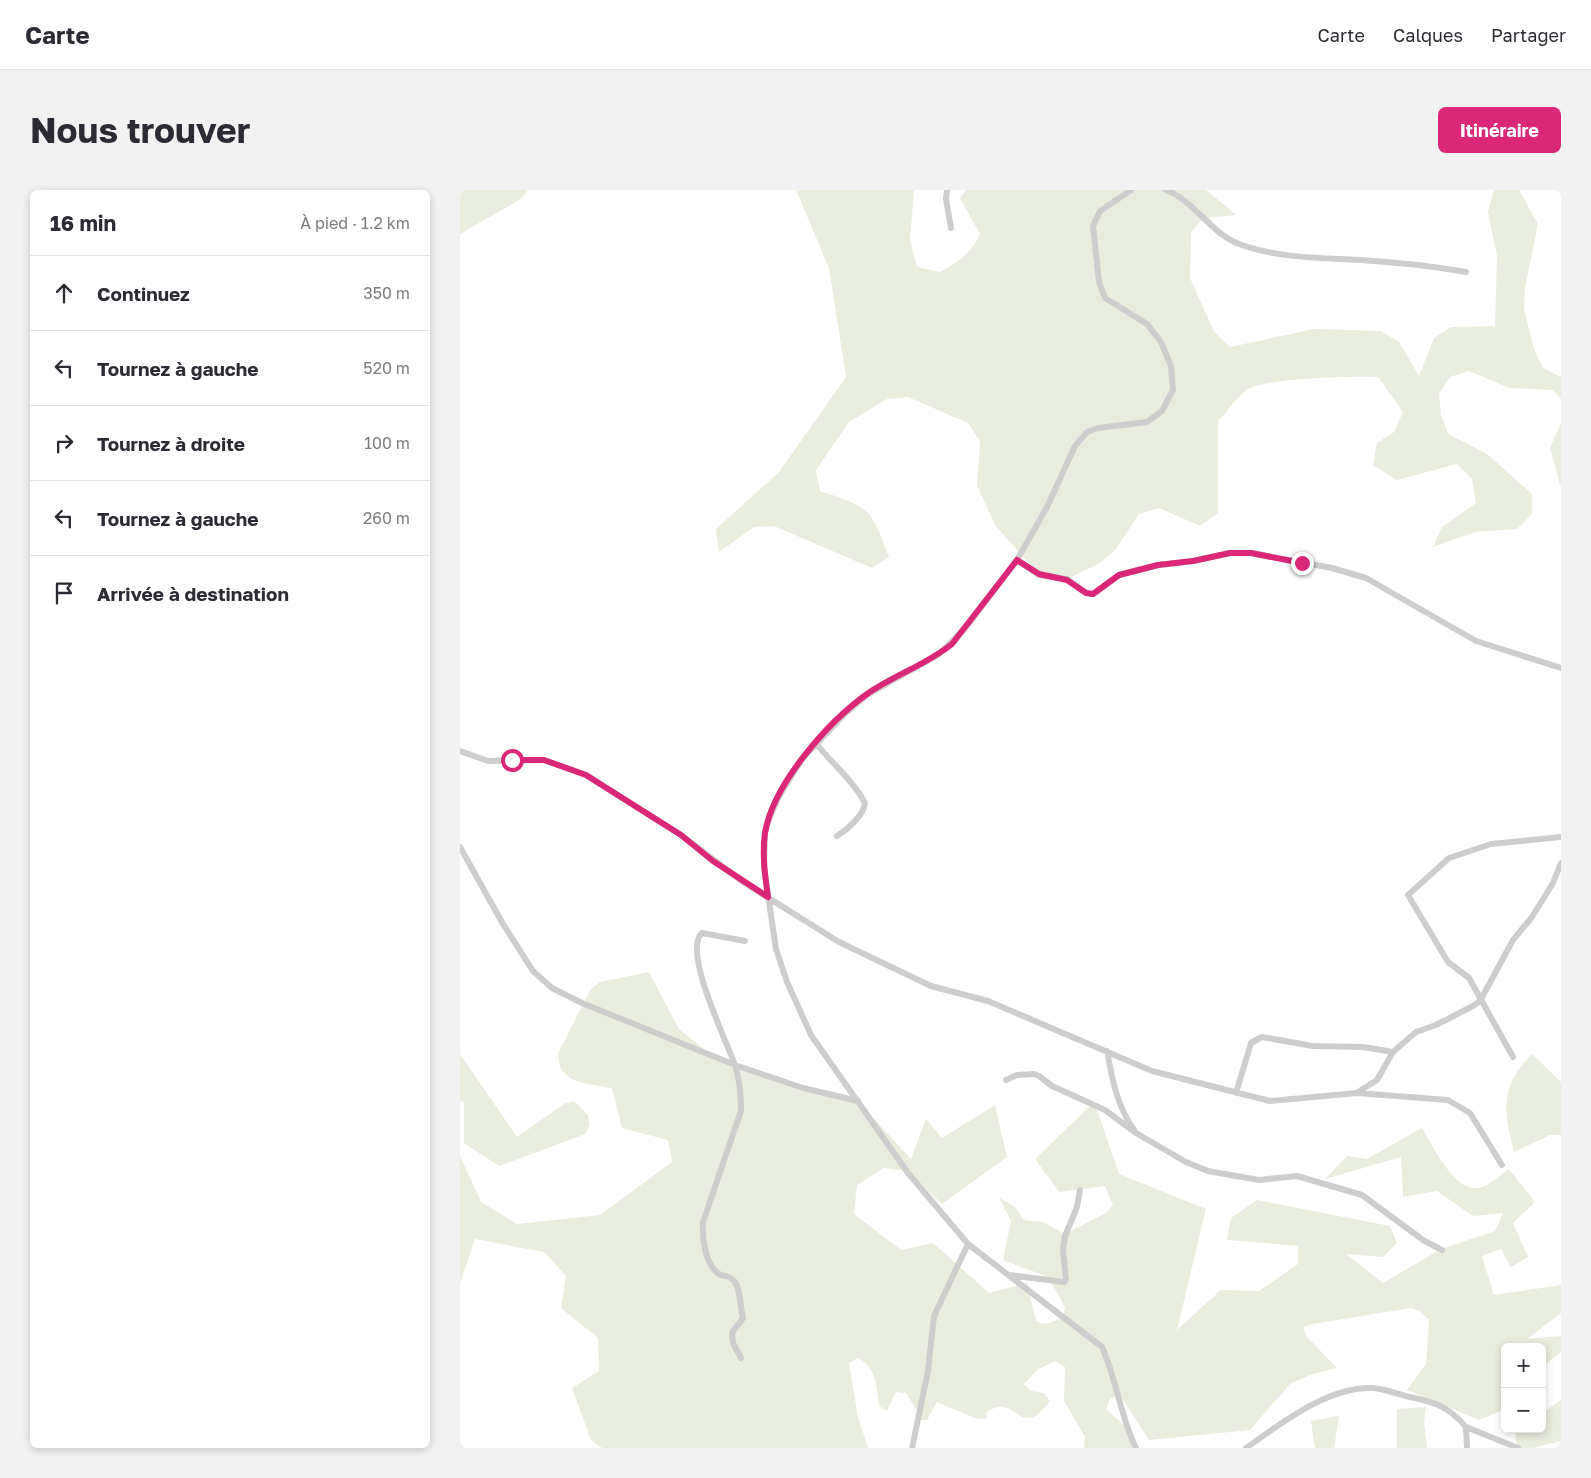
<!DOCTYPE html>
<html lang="fr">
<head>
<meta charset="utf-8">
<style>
  body { margin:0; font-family:"Golos Text",sans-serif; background:#f2f2f3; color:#2b2b33 }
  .controls { position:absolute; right:15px; bottom:15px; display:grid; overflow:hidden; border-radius:8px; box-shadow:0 2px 8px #0003 }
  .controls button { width:45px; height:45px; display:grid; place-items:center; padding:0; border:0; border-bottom:1px solid #e1e1e2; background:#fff; color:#2b2b33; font:25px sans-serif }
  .stop { position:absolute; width:15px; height:15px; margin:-11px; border:4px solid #db2777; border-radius:50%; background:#fff }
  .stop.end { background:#db2777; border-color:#fff; box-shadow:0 1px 5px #0008 }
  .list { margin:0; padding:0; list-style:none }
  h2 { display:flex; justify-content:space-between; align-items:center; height:65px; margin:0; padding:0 20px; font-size:21px }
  h2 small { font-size:16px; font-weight:400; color:#7c7c81 }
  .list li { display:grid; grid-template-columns:32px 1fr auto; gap:15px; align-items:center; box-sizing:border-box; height:75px; padding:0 20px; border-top:1px solid #e1e1e2 }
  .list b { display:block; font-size:19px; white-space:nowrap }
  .list em { font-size:16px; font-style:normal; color:#7c7c81 }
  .icon { flex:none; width:28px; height:28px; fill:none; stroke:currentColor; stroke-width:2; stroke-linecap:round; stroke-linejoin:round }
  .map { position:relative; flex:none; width:1101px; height:1258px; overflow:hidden; border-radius:8px }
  header { display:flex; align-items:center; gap:30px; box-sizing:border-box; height:70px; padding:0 25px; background:#fff; border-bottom:1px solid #e1e1e2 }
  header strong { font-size:24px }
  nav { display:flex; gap:28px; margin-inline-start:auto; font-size:18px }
  .intro { display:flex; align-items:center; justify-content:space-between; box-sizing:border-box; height:120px; padding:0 30px }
  h1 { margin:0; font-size:35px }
  .button { padding:12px 22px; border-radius:8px; background:#db2777; color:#fff; font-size:18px; font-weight:700 }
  main { display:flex; gap:30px; padding:0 30px }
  aside { flex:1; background:#fff; border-radius:8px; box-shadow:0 2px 8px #0003 }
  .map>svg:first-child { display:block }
  .green { fill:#e9edde }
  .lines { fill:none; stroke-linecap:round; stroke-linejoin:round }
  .minor { stroke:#cdcdcd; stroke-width:6 }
  .route { stroke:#db2777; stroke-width:6 }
</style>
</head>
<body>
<header>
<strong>Carte</strong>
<nav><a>Carte</a><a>Calques</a><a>Partager</a></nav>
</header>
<div class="intro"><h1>Nous trouver</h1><a class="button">Itinéraire</a></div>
<main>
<aside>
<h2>16 min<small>À pied · 1.2 km</small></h2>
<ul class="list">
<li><svg class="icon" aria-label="ahead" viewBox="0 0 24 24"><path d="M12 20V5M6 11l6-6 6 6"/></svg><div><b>Continuez</b></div><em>350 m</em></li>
<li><svg class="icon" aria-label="left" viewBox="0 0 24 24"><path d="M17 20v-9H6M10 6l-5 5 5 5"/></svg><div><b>Tournez à gauche</b></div><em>520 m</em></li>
<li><svg class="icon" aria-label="right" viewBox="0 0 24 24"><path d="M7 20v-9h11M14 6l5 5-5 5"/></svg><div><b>Tournez à droite</b></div><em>100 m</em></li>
<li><svg class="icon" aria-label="left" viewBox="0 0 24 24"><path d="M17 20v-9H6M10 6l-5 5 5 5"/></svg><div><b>Tournez à gauche</b></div><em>260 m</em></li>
<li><svg class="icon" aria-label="arrive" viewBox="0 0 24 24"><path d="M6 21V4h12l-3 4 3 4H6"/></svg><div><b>Arrivée à destination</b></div></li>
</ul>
</aside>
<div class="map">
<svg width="1101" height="1258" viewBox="0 0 1101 1258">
  <rect width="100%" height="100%" fill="#fff"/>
  <path class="green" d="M0 0H68L61 9 0 44Z
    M336 0H454L450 50 457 77 480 82C497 73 512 63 520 44L500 8 506 0H746L776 25 743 28 731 43 730 88 754 142 770 157 854 139 921 141 939 152 959 186 974 148 991 137 1035 136 1037 66 1028 22 1034 0H1059L1078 34 1065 98 1064 119 1074 159 1083 178 1101 187V209L1093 200 1049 198 1009 181 990 187 979 204 981 225 988 244 1027 264 1072 304V324L1057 339 1015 342 973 357 982 337 1016 313 1012 289 997 274 937 290 913 275 917 253 934 242 943 222 918 187C896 186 802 188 787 200 776 208 768 221 758 231V323L740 336 699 318 679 324 656 359 640 373 607 389 579 385 535 335 517 295 520 251 508 233 448 207 427 209 389 232 356 280 360 301C411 318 410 317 429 367L412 378 314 336 294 337 259 362 256 339 319 282 386 187 369 78Z
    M1101 233V298L1090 258Z
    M189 782 219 839 250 864 342 896 397 910 451 969 466 929 482 948 535 915 547 967 482 1014 447 981 424 978 397 995 394 1024 441 1060 473 1053 529 1103 567 1093 576 1131C586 1137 594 1131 603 1127L605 1117 588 1087 543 1070 551 1031 539 1008 554 1016 564 1030 583 1032 605 1044 646 1023 653 1015 645 996 599 1002 575 969 630 916 635 914 659 984 746 1019 717 1140 761 1100 799 1101 838 1074V1056L767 1050 771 1028 797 1010 930 1036 937 1053 923 1067 886 1064 923 1093 981 1059 1035 1041 1043 1023 1013 1026 977 1001 943 1007 941 967 865 989 887 966 907 969 962 938C973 956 994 1002 1019 998 1029 996 1041 984 1049 979L1075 1012 1053 1033 1068 1067 1051 1077 1041 1059 1022 1066 1034 1105 1101 1095V1123L1067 1149 1101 1146V1162L1086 1174 1082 1187V1157H1045V1219L1019 1230 947 1200 966 1174 969 1130 961 1122 951 1118 853 1134 843 1137 847 1147 877 1178 850 1185 830 1194 790 1240 689 1250 659 1204 650 1209 646 1219 665 1236 676 1258H624L625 1247 604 1211 605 1177 596 1171 578 1179 564 1194 571 1201 584 1203 590 1211C586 1215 581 1223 575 1226 557 1236 551 1205 527 1222L526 1229 515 1228 477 1212 467 1230H456L457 1221 446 1203 436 1202 427 1221 419 1216C417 1197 416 1177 398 1168L389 1173 398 1227 408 1258H142L131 1250 112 1198 139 1181 138 1148 101 1118 106 1086 84 1062 15 1049 0 1093V966L21 1012 57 1034 140 1025 212 972 208 950 162 938 152 898C127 893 98 895 98 863L131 799 140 792Z
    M0 864 57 947 104 914 114 911 128 925 130 935 125 944 39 976 4 953V912L0 911Z
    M1072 864 1101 892V945H1090L1054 962C1043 920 1040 896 1072 864Z
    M1101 1210V1251L1073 1258H1061L1056 1252 1055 1242 1058 1239H1082V1223Z
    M966 1217 964 1232 967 1258H937V1219Z
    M879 1226 874 1258H855L851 1231Z"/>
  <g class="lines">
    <path class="minor" d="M487 0 486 9 491 38
      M671 0 640 21 633 36 639 92 645 108 687 134 701 152 711 176 713 200 702 221 687 232 638 238 627 242 615 256 587 317 557 370 507 436 478 465 407 505 386 523 342 569 318 608 310 627 305 642 304 677 316 759 327 792 351 845 448 983 508 1054 642 1157C657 1190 660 1226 676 1258
      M706 0C735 11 750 43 779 54 817 68 860 68 900 70 935 72 971 76 1006 82
      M557 370 579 385 607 389 626 403 633 404 659 385 698 375 733 371 770 363H791L872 378 906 388 1016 451 1101 478
      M356 553C372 574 393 590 405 613 404 625 387 640 377 646
      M0 561 28 571 84 570 126 585 221 645 283 692 379 752 471 796 528 811 692 881 810 911 897 903 988 910 1010 923 1042 975
      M0 657 43 734 73 781 92 798 122 813 275 875 343 898 398 911
      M647 861C652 889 657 916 674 940
      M1053 867 1009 788 988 772 948 705 989 668 1031 654 1101 647
      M546 890 557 885 574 884 579 886 592 896 645 920 676 943 726 972 748 981 799 990 837 986 902 1005 963 1050 982 1060
      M898 902 917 890 933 862 956 842 976 835 1013 816 1020 811 1053 750 1072 727 1093 693 1101 673
      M776 903 791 853 802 847 853 856 903 857 933 862
      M549 1085 604 1092 606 1089 603 1060 605 1046 617 1017 620 1000
      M281 1168 273 1153 272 1143 283 1128C280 1118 281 1096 273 1090 270 1086 263 1086 259 1084 245 1075 242 1047 243 1032L281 921C281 906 280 890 275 875 267 852 222 761 242 743L285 751
      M1006 1237 1058 1258
      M452 1258 468 1181 474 1126 508 1054
      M786 1258C820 1234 868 1196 913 1198 925 1199 938 1204 950 1207 975 1212 989 1217 1006 1237L1007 1258"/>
  </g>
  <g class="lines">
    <path class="route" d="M52 570H84L126 585 221 645 253 671 308 707C305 686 302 664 305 643 313 594 368 532 407 504 434 485 466 475 492 454L557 370 579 384 607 390 626 403 633 404 659 385 698 375 733 371 770 363H791L842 373"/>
  </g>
</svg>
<div class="controls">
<button>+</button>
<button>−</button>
</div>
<div class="stop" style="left:52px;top:570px"></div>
<div class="stop end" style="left:842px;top:373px"></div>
</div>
</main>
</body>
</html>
